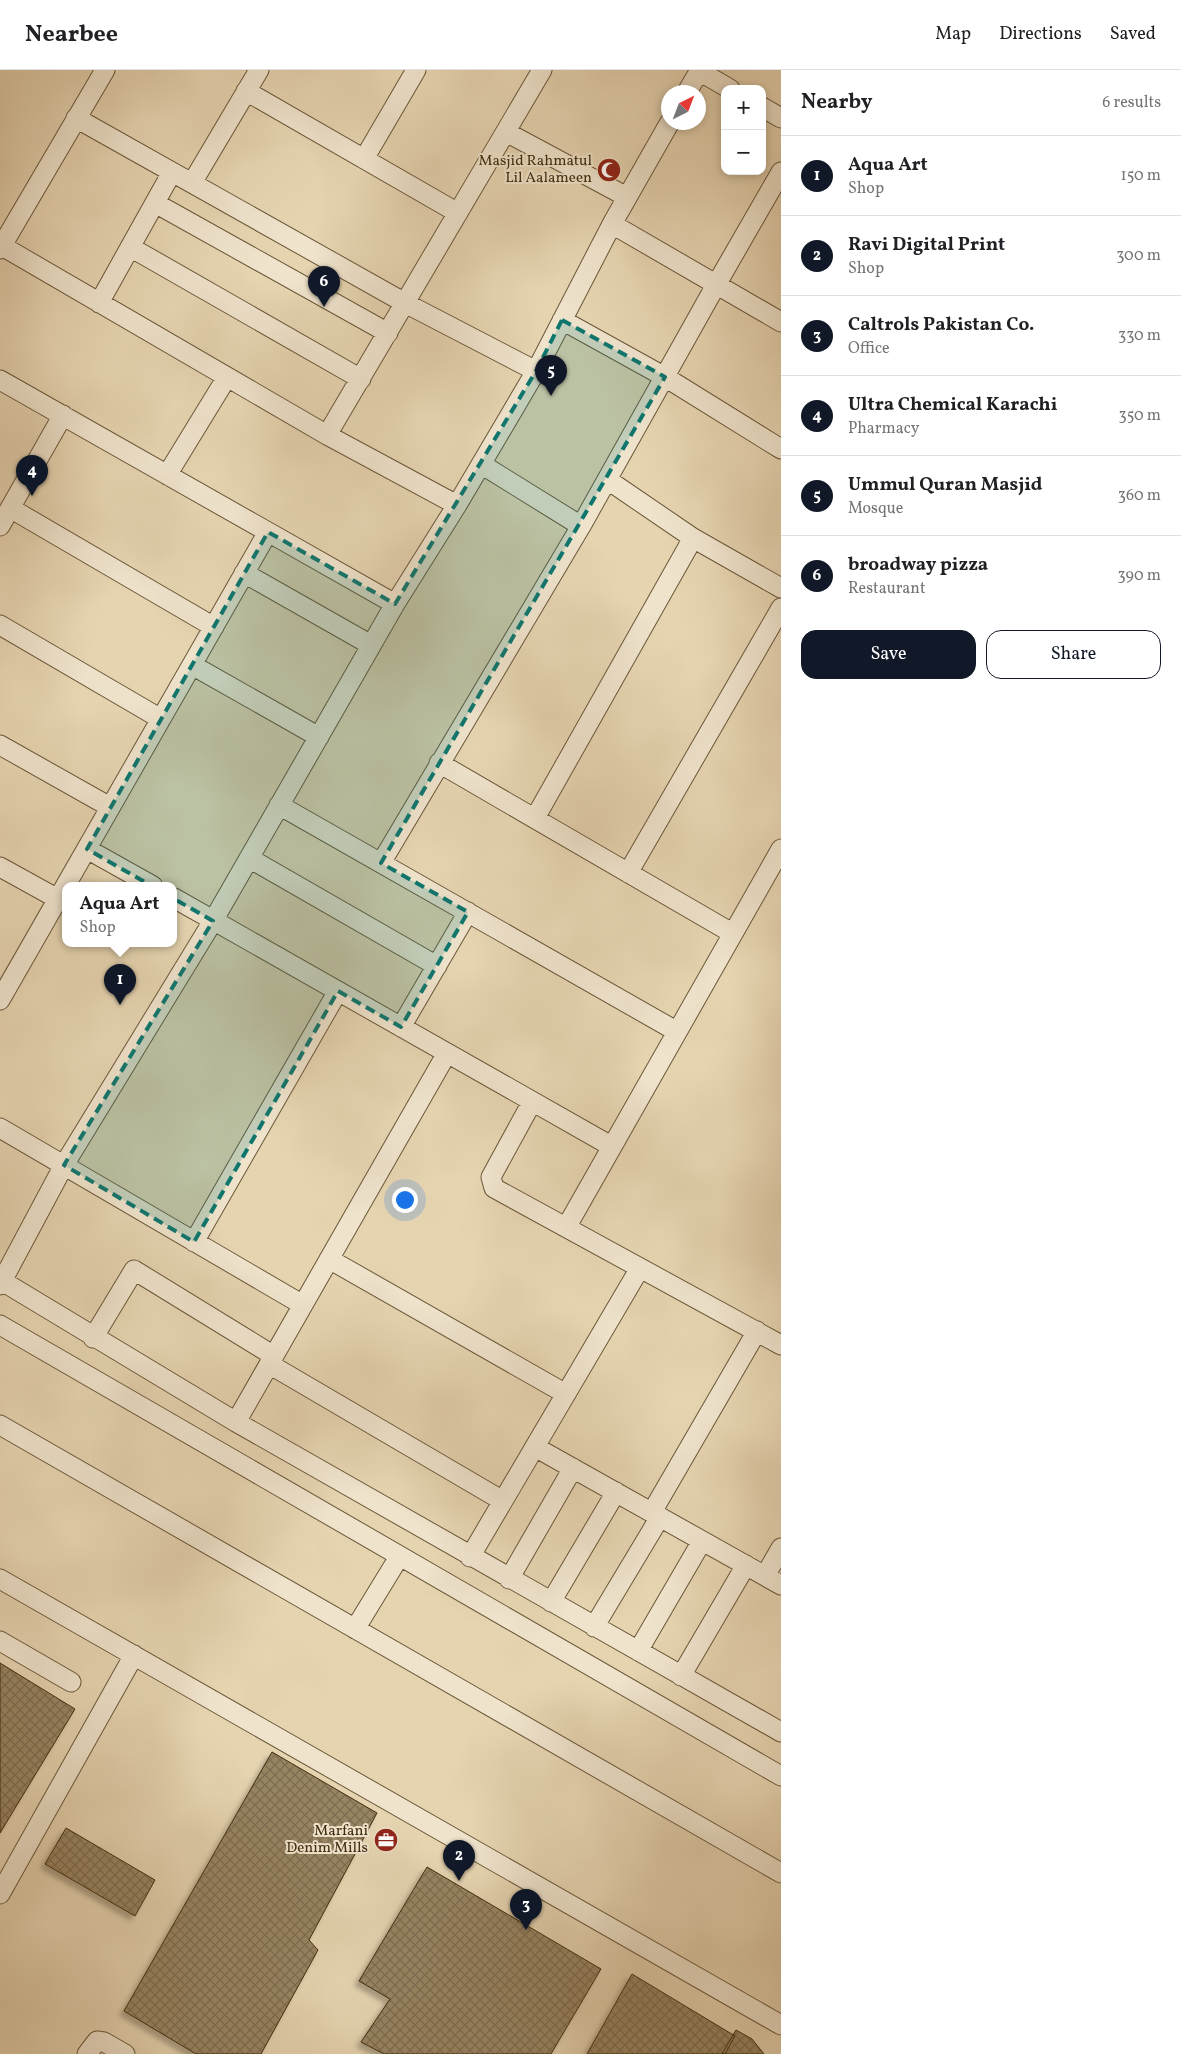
<!DOCTYPE html>
<html lang="en">
<head>
<meta charset="utf-8">
<style>
  body { margin:0; font-family:Vollkorn,serif; background:#f2f2f2; color:#202124 }
  .controls { position:absolute; right:15px; top:15px; display:grid; overflow:hidden; border-radius:10px; box-shadow:0 2px 8px #0003 }
  .controls button { width:45px; height:45px; display:grid; place-items:center; padding:0; border:0; border-bottom:1px solid #e0e0e0; background:#fff; color:#202124; font:25px sans-serif }
  .compass { position:absolute; left:661px; top:15px; width:45px; height:45px; border-radius:50%; background:#fff; box-shadow:0 2px 8px #0003; rotate:42deg }
  .you { position:absolute; left:404px; top:1129px; width:18px; height:18px; margin:-12px; border:4px solid #fff; border-radius:50%; background:#1a73e8; box-shadow:0 0 0 8px #1a73e833 }
  .badge { display:grid; place-items:center; width:32px; height:32px; border-radius:50%; background:#111827; color:#fff; font-size:16px; font-weight:700 }
  .pin { position:absolute; translate:-50% -41px; filter:drop-shadow(0 1px 2px #0008) }
  .pin::after { content:''; position:absolute; top:26px; width:18px; height:15px; background:inherit; clip-path:polygon(0 0,100% 0,50% 100%) }
  .popup { position:absolute; left:62px; top:812px; width:115px; height:65px; box-sizing:border-box; display:grid; place-content:center; border-radius:10px; background:#fff; filter:drop-shadow(0 1px 4px #0005); font-size:16px; white-space:nowrap; color:#757577 }
  .popup b { font-size:19px; color:#202124 }
  .popup::after { content:''; position:absolute; left:50%; top:100%; margin-left:-10px; border:10px solid transparent; border-top-color:#fff }
  .list { margin:0; padding:0; list-style:none }
  h2 { display:flex; justify-content:space-between; align-items:center; height:65px; margin:0; padding:0 20px; font-size:21px }
  h2 small { font-size:16px; font-weight:400; color:#757577 }
  .list li { display:grid; grid-template-columns:32px 1fr auto; gap:15px; align-items:center; box-sizing:border-box; height:80px; padding:0 20px; border-top:1px solid #e0e0e0 }
  .list b { display:block; font-size:19px; white-space:nowrap }
  .list p { margin:0; font-size:16px; white-space:nowrap; color:#757577 }
  .list em { font-size:16px; font-style:normal; color:#757577 }
  .actions { display:flex; gap:10px; padding:15px 20px }
  .actions a { flex:1; padding:11px 0; border:1px solid #111827; border-radius:15px; text-align:center; font-size:18px; color:#111827 }
  .actions .main { background:#111827; color:#fff }
  .map { position:relative; flex:none; width:781px; height:1984px; overflow:hidden }
  header { display:flex; align-items:center; gap:30px; box-sizing:border-box; height:70px; padding:0 25px; background:#fff; border-bottom:1px solid #e0e0e0 }
  header strong { font-size:24px }
  nav { display:flex; gap:28px; margin-inline-start:auto; font-size:18px }
  main { display:flex }
  aside { flex:1; background:#fff }
  .map>svg:first-child { display:block }
  .building { fill:url(#building-cross-hatch); stroke:#412d0f; filter:url(#shadow) }
  .lines { fill:none; stroke-linecap:round; stroke-linejoin:round }
  .minor-casing { stroke:#6a5738; stroke-width:21 }
  .minor { stroke:#efe3cc; stroke-width:19 }
  .marked { fill:#0f766e; fill-opacity:0.2; stroke:#0f766e; stroke-width:4; stroke-dasharray:10 6; stroke-linejoin:round }
  .labels { text-anchor:middle; dominant-baseline:central; stroke-width:4; stroke-linejoin:round; paint-order:stroke }
  .poi-label { font-size:15px; fill:#412d0f; stroke:#efe3cc; text-anchor:end }
</style>
</head>
<body>
<header>
<strong>Nearbee</strong>
<nav><a>Map</a><a>Directions</a><a>Saved</a></nav>
</header>
<main>
<div class="map">
<svg width="781" height="1984" viewBox="0 0 781 1984">
  <defs>
    <pattern id="building-cross-hatch" width="8" height="8" patternUnits="userSpaceOnUse" patternTransform="scale(1.25)"><rect width="8" height="8" fill="#978463"/><path d="M0 0l8 8M0 8l8-8" fill="none" stroke="#7d6c50"/></pattern>
    <filter id="shadow"><feDropShadow dx="-4.5" dy="4.5" stdDeviation="2.5" flood-color="#0004"/></filter>
  </defs>
  <rect width="100%" height="100%" fill="#e6d4b1"/>
  <filter id="stains"><feTurbulence type="fractalNoise" baseFrequency=".004" numOctaves="4"/><feColorMatrix values="0 0 0 0 .2 0 0 0 0 .09 0 0 0 0 .02 0 0 0 .5 -.17"/></filter>
  <radialGradient id="worn" r=".72"><stop offset=".6" stop-color="#630" stop-opacity="0"/><stop offset="1" stop-color="#630" stop-opacity=".3"/></radialGradient>
  <path class="building" d="M0 1593 75 1639 0 1763Z
    M272 1682 377 1743 309 1870 318 1880 261 1984H196L124 1941Z
    M66 1758 155 1810 135 1846 45 1794Z
    M427 1797 601 1899 551 1984H384L361 1972 390 1929 359 1911Z
    M632 1904 735 1966 725 1984H587Z
    M736 1960 752 1969 764 1984H722Z"/>
  <g class="lines">
    <g class="minor-casing">
      <path id="minor" d="M699 1 730 19
        M246 21 458 143
        M687 22 700 0
        M762 37 781 48
        M76 48 405 233 536 301
        M506 62 627 127
        M364 89 416 0
        M192 113 259 0
        M155 133 388 263
        M612 154 781 252
        M2 176 327 365 457 435
        M130 177 361 309
        M0 179 105 0
        M99 233 172 102
        M562 250 665 307 781 379
        M0 310 395 534
        M327 365 542 0
        M481 394 581 456
        M167 405 227 307
        M608 410 693 468 781 518
        M10 438 214 557
        M0 456 63 345
        M244 503 371 575
        M0 555 161 649
        M192 595 319 667
        M0 675 110 737
        M439 693 732 863
        M279 735 676 961
        M535 748 693 468
        M87 779 153 816
        M249 788 437 896
        M381 793 581 456 716 215 781 102
        M0 797 58 829
        M628 803 781 538
        M174 828 611 1076
        M0 930 268 462
        M401 957 468 842
        M532 1032 491 1107 494 1118 781 1275
        M0 1058 303 1235
        M567 1156 781 779
        M194 1172 338 921
        M329 1189 566 1324
        M2 1211 236 1352 781 1662
        M0 1215 64 1095 213 851 395 534 457 435 536 301 612 154 670 52
        M0 1255 781 1706
        M93 1268 134 1200 274 1286
        M269 1294 503 1431
        M236 1352 447 983
        M0 1355 781 1803
        M535 1377 781 1515
        M652 1442 757 1261
        M470 1487 640 1198
        M765 1506 781 1478
        M0 1509 781 1955
        M509 1509 573 1398
        M551 1532 616 1422
        M594 1557 660 1447
        M355 1559 399 1487
        M0 1571 71 1612
        M638 1581 702 1471
        M681 1606 746 1495
        M0 1824 134 1585
        M87 1984 97 1971 104 1972 125 1984"/>
    </g>
    <use href="#minor" class="minor"/>
  </g>
  <path class="marked" d="M562 250 665 307 381 793 468 842 401 957 338 921 194 1172 64 1095 213 851 87 779 268 462 395 534 536 301Z"/>
  <defs>
    <g id="mosque-disc" transform="scale(1.25)"><circle r="9.5" fill="#8f2418" stroke="#efe3cc"/><path d="M3.5-4.9A6 6 0 1 0 3.5 4.9A5 5 0 1 1 3.5-4.9Z" fill="#fff"/></g>
    <g id="office-disc" transform="scale(1.25)"><circle r="9.5" fill="#8f2418" stroke="#efe3cc"/><path d="M-6-3h4V-5.5h4V-3h4V5H-6ZM-1-4.5V-3h2v-1.5ZM-6 0V1H6V0Z" fill="#fff"/></g>
  </defs>
  <g fill-rule="evenodd">
    <use href="#mosque-disc" x="609" y="100"/>
    <use href="#office-disc" x="386" y="1770"/>
  </g>
  <g class="labels">
    <g class="poi-label">
      <text x="592" y="91">Masjid Rahmatul<tspan x="592" dy="17">Lil Aalameen</tspan></text>
      <text x="368" y="1761">Marfani<tspan x="368" dy="17">Denim Mills</tspan></text>
    </g>
  </g>
  <rect width="100%" height="100%" filter="url(#stains)"/>
  <rect width="100%" height="100%" fill="url(#worn)"/>
</svg>
<div class="controls">
<button>+</button>
<button>−</button>
</div>
<svg class="compass" viewBox="-18 -18 36 36"><path d="M0-13l5 13h-10z" fill="#e53935"/><path d="M0 13l5-13h-10z" fill="#757577"/></svg>
<div class="you"></div>
<div class="pin badge" style="left:120px;top:935px">1</div>
<div class="popup"><b>Aqua Art</b>Shop</div>
<div class="pin badge" style="left:459px;top:1811px">2</div>
<div class="pin badge" style="left:526px;top:1860px">3</div>
<div class="pin badge" style="left:32px;top:426px">4</div>
<div class="pin badge" style="left:551px;top:326px">5</div>
<div class="pin badge" style="left:324px;top:237px">6</div>
</div>
<aside>
<h2>Nearby<small>6 results</small></h2>
<ul class="list">
<li><span class="badge">1</span><div><b>Aqua Art</b><p>Shop</p></div><em>150 m</em></li>
<li><span class="badge">2</span><div><b>Ravi Digital Print</b><p>Shop</p></div><em>300 m</em></li>
<li><span class="badge">3</span><div><b>Caltrols Pakistan Co.</b><p>Office</p></div><em>330 m</em></li>
<li><span class="badge">4</span><div><b>Ultra Chemical Karachi</b><p>Pharmacy</p></div><em>350 m</em></li>
<li><span class="badge">5</span><div><b>Ummul Quran Masjid</b><p>Mosque</p></div><em>360 m</em></li>
<li><span class="badge">6</span><div><b>broadway pizza</b><p>Restaurant</p></div><em>390 m</em></li>
</ul>
<div class="actions"><a class="main">Save</a><a>Share</a></div>
</aside>
</main>
</body>
</html>
